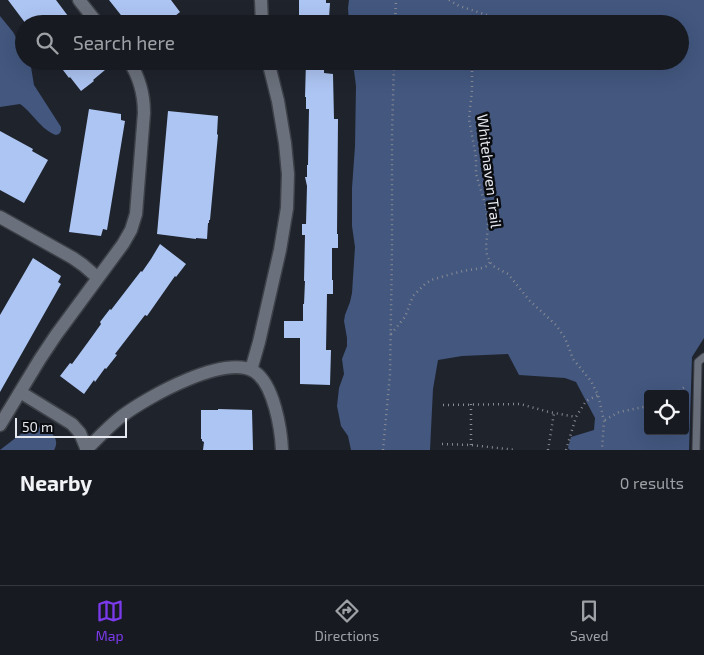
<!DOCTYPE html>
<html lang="en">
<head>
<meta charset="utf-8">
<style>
  body { margin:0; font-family:"Exo 2",sans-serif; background:#20232a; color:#f1f3f6 }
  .controls { position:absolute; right:15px; bottom:15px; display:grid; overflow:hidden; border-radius:5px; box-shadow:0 5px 20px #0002 }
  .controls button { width:45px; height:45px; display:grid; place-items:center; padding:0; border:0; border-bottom:1px solid #36383f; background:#171a21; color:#f1f3f6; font:25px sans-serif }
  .scale { position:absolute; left:15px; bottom:12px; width:112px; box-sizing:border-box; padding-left:5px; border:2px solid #e5e8ee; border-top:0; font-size:14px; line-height:18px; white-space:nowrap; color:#e5e8ee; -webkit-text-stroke:4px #0a0c10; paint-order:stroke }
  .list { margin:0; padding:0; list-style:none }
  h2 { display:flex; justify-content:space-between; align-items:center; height:65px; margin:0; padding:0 20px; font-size:21px }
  h2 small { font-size:16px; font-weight:400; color:#9ea1a5 }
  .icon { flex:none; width:28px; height:28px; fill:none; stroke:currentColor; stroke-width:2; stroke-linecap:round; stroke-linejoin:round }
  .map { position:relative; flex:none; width:704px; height:450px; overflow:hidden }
  .search { position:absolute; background:#171a21; box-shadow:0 5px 20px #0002; left:15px; right:15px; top:15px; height:55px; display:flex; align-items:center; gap:12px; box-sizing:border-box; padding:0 18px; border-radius:28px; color:#9ea1a5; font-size:19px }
  .sheet { height:135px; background:#171a21 }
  nav { display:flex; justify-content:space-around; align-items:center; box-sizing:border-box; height:70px; border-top:1px solid #36383f; background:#171a21; font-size:14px; color:#9ea1a5 }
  nav a { display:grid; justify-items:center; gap:2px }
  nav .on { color:#7c3aed }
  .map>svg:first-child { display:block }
  .forest { fill:#43577f; fill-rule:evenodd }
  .building { fill:#adc5f3 }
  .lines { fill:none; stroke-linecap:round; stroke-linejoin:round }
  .lane-casing { stroke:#3d4148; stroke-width:9 }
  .street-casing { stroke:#3d4148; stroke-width:15 }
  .path { stroke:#888b93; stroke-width:2.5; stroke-dasharray:1 4; stroke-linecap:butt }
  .lane { stroke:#6b717c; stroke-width:7 }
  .street { stroke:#6b717c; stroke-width:12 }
  .labels { text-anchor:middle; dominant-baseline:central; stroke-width:5; stroke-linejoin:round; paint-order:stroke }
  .street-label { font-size:15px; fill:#e5e8ee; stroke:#0a0c10 }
</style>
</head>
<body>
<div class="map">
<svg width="704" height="450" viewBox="0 0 704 450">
  <rect width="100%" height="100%" fill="#1f232c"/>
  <path class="forest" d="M349 0H704V338L692 357 689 450H570L568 448 571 437 594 430 595 418 576 382 565 378 519 375 508 354 462 356 438 360 433 389 430 450H351L348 436 341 426 337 406 339 388 344 374 342 359 347 346V338L344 321 345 315 350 302 352 293 355 247 352 226V188L355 146 356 86 354 71 349 61H680V24H349L348 8ZM648 394H685V431H648Z
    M0 16 13 32 24 52V61H29L31 67 34 85 61 127V131L59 134 56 135C41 130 33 113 20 104L0 107Z
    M38 427C50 429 61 438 54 450H0L22 433Z"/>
  <path class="building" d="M8 0H56L74 24H26Z
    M109 0H171L180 12 165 24H128Z
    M299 0H326V3H330L329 18 299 17Z
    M66 61H99L105 70 93 80 94 81 81 91 70 77 69 78 60 66Z
    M306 61H324V73L333 74 334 119H338L337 234H338V248H332V280H333V294H327L326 350H331L330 385 300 384V338H284V321H303V304H304L305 281H304L305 235H302V224H306L307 186 305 177H307V165H308L309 109H306V97H305Z
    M89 109 121 114V120L125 121 107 230 103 229 101 236 69 232Z
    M168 111 218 116 217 134 218 135 210 220H209V223H208L207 239 196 238V239L157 234Z
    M0 131 33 149 32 151 48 160 24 203 0 190Z
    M160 244 186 264 176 277 175 276 147 316 145 315 115 354 117 355 106 369 105 368 95 382 94 380 84 394 60 376 70 363 72 364 91 338 101 324 100 322 110 309 111 310 141 271 142 272 151 259Z
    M33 258 61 276 58 282 61 284 0 392V315Z
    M218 409 252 410 253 450H203L204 442 202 441V439H201V410H218Z"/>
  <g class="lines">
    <g class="lane-casing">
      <path id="lane" d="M696 450 698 362 704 357"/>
    </g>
    <g class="street-casing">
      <path id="street" d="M79 0 98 24
        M261 0 262 24
        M0 217 73 258 83 265 98 278
        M251 370 259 342 280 250 287 208 288 174 285 143 278 101 268 61
        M20 392 72 424 80 433 87 450
        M0 425 40 359 56 335 123 244 131 230 136 214 144 113C144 94 140 78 129 61
        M86 450C98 438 109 426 122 416 147 397 226 353 255 372 274 385 281 429 282 450"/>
    </g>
    <path class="path" d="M449 0 459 6 487 15 488 20 487 24
      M395 24 396 0
      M472 61V90L469 119 476 157V174L486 207 488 227 486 246 487 255 490 262 493 266 508 274 530 301 556 325 565 338 573 359 591 381 598 395 604 421 602 450
      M391 334 405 317 413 296 424 285 431 280 448 275 463 271 482 268 487 266 490 262
      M675 394 687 385
      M471 404V445
      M443 405 520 404 549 412 576 417 586 401 598 395
      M605 420 619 412 648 406
      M442 444 471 445 516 450
      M383 450 390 374 392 248V134L394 61
      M548 450 554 413
      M566 450 576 417"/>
    <use href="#lane" class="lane"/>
    <use href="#street" class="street"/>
  </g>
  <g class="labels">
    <g class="street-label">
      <text transform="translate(490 171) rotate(83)">Whitehaven Trail</text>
    </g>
  </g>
</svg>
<div class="controls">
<button><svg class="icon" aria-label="locate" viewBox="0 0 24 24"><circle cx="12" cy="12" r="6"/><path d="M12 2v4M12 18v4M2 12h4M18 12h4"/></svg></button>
</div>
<div class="scale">50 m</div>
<div class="search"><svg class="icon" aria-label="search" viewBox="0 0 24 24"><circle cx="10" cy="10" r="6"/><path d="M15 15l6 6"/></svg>Search here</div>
</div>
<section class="sheet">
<h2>Nearby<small>0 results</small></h2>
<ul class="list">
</ul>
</section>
<nav>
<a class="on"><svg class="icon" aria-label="map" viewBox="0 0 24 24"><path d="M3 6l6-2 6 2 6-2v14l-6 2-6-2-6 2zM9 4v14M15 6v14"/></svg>Map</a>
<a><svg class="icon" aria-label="directions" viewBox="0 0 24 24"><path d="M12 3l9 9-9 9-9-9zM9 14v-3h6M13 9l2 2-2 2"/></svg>Directions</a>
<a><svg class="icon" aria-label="saved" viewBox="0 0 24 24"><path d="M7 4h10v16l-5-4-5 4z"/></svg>Saved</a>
</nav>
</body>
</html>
